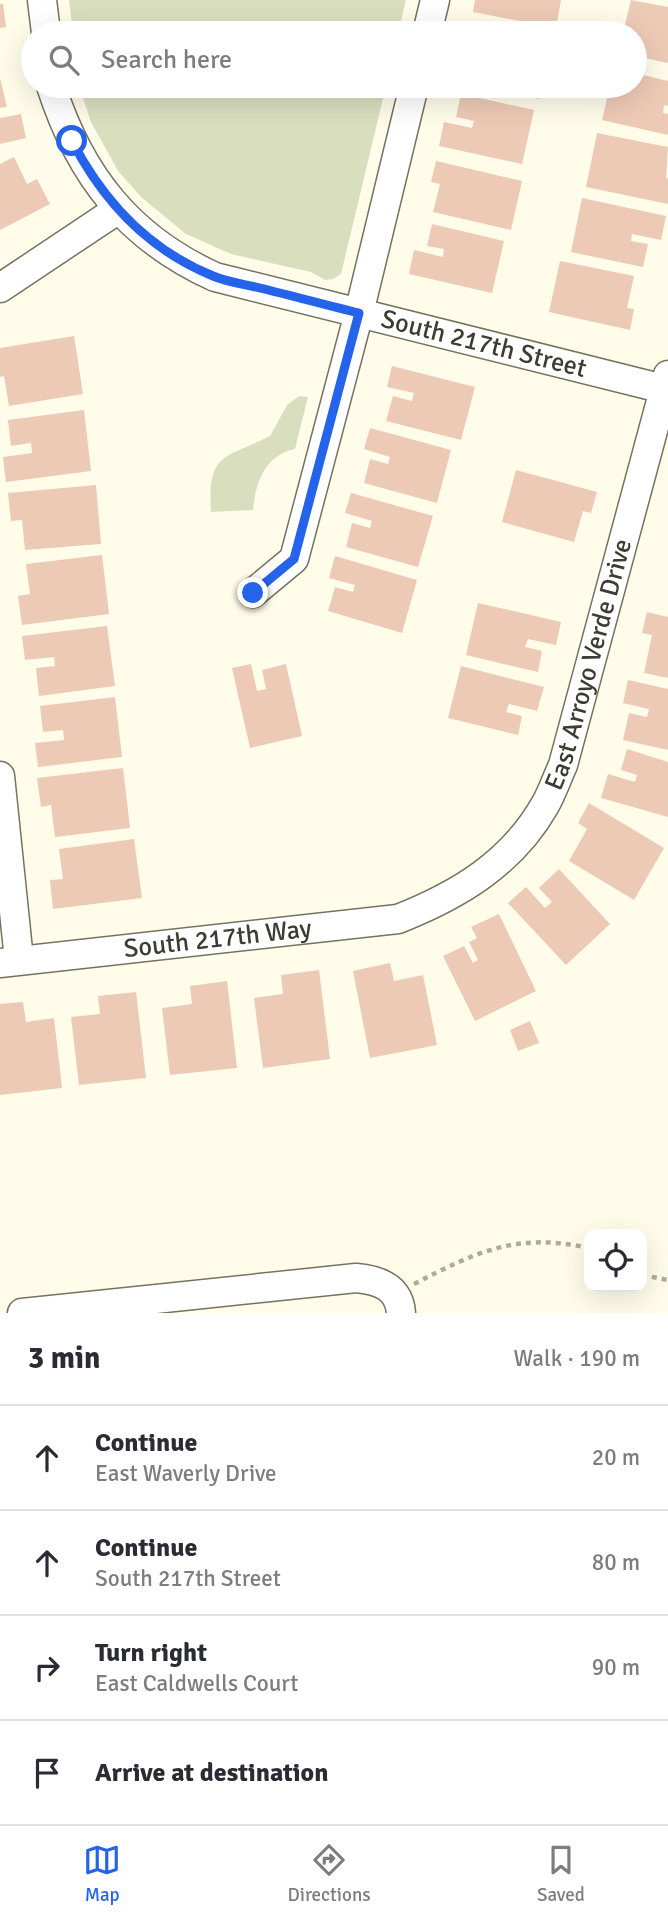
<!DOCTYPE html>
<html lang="en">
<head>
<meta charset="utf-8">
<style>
  body { margin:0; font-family:Signika,sans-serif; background:#f2f2f3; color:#2b2b33 }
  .controls { position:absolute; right:21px; bottom:21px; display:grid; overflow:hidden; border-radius:14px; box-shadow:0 7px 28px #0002 }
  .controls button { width:63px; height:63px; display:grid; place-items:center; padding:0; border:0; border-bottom:2px solid #e1e1e2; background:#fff; color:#2b2b33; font:35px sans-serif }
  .stop { position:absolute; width:21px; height:21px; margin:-16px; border:5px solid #2563eb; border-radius:50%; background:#fff }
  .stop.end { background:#2563eb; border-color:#fff; box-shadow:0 2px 7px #0008 }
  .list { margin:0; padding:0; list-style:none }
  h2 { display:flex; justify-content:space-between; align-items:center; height:91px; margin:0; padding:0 28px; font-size:30px }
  h2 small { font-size:23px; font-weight:400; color:#7c7c81 }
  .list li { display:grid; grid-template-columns:46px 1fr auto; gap:21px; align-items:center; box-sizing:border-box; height:105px; padding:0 28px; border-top:2px solid #e1e1e2 }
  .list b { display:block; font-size:26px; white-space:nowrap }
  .list p { margin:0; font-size:23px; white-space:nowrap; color:#7c7c81 }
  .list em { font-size:23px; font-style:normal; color:#7c7c81 }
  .icon { flex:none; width:38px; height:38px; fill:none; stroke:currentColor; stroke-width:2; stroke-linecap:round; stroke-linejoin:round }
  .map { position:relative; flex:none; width:668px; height:1313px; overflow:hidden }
  .search { position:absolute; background:#fff; box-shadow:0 7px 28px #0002; left:21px; right:21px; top:21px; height:77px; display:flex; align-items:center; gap:18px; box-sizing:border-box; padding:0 24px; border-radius:38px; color:#7c7c81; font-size:26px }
  .sheet { height:511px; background:#fff }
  nav { display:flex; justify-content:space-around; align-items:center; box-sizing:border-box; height:98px; border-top:2px solid #e1e1e2; background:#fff; font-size:19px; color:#7c7c81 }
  nav a { display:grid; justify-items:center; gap:4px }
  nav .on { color:#2563eb }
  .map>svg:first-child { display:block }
  .green { fill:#d9dfbe }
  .building { fill:#edcab6 }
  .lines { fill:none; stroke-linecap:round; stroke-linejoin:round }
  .minor-casing { stroke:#76725f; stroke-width:31 }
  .path { stroke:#adab9d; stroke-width:4.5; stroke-dasharray:5 5; stroke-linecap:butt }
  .minor { stroke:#fff; stroke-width:28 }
  .route { stroke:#2563eb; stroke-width:9 }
  .labels { text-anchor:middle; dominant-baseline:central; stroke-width:5; stroke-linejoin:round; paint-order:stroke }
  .street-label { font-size:26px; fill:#3d3c33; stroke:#fffcea }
</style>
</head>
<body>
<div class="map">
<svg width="668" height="1313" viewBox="0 0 668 1313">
  <rect width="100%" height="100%" fill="#fffcea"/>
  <path class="green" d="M69 0H406L398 33H73Z
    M79 86H386L341 274 333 279 325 280 311 272 231 254 186 234 141 197 118 171 91 122Z
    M299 396 308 397 295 449C264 456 256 482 253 510L211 512C207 451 225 459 270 436L287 405Z"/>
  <path class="building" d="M475 0H561L556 28 473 12Z
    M631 0 668 7V63L635 56V33H623Z
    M0 4H3L6 27 0 28Z
    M467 27 489 32V33H466Z
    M635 73 668 81V106L664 105 663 113 668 114V135L602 120 610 86H635Z
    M0 78 7 107 0 108Z
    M483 86H542L539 99Z
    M461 94 534 110 522 164 439 146 444 122 472 128 474 121 456 117Z
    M21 114 26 138 0 144V118Z
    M597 133 668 147 666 178H668V204L586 187Z
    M14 157 27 184 37 179 50 204 0 230V164Z
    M436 161 522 181 511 230 433 212 440 184 431 182Z
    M582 198 666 216 661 240 632 234 631 241 648 244 643 267 571 252Z
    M432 224 504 241 492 293 409 274 414 250 443 257 444 249 427 246Z
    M560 261 634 276 627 308 634 309 630 330 549 312Z
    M74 336 83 394 9 406 4 376 0 377V348Z
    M392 366 475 387 461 440 386 421 393 396 412 401 414 393 387 387Z
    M84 410 91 471 6 482 3 457 32 453 31 443 11 446 8 420Z
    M370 428 451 450 437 503 364 483 370 459 388 464 390 457 364 449Z
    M516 470 597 492 591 513 583 511 574 542 502 522Z
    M96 485 101 544 25 550 22 520 11 521 8 493Z
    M351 493 433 516 418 567 346 547 352 523 370 528 372 521 345 513Z
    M102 555 109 614 22 625 18 596 30 594 26 564Z
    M335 556 417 580 402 633 328 611 335 587 353 592 355 585 329 578Z
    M478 603 561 622 556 645 528 639 525 647 542 651 538 672 466 655Z
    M647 612 668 617V678L644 673 652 635 642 633Z
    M107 626 115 686 39 696 36 668 55 666 54 657 25 660 22 636Z
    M251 664 257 691 266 689 262 670 286 664 302 736 250 748 232 668Z
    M461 666 544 687 537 711 509 704 506 712 522 716 518 735 448 718Z
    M628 680 668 689V750L623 740 629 713 647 717 649 709 623 703Z
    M115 697 122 757 38 767 35 743 64 740 63 730 43 732 40 706Z
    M627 749 668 762V817L601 798 608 774 635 782 637 775 621 770Z
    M123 768 130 828 55 837 51 805 41 807 37 778Z
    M589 803 664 848 634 900 569 861 587 829 578 823Z
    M134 839 142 898 53 909 50 880 63 879 59 849Z
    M559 869 610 924 566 965 508 903 526 887 545 908 552 902 539 888Z
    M499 914 536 991 475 1021 443 956 464 946 473 963 478 960 469 942 477 938 471 927Z
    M390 963 394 981 423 975 437 1045 370 1058 353 971Z
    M319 970 330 1059 263 1068 254 998 283 994 281 975Z
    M227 981 237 1068 170 1075 162 1008 192 1004 190 986Z
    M136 992 146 1078 79 1085 71 1017 100 1014 98 996Z
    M23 1002 26 1022 54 1018 62 1088 0 1095V1004Z
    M530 1021 539 1043 518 1051 510 1030Z"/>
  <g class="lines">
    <g class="minor-casing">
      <g id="minor">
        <path d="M42 0 46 33"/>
        <path d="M427 33 435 0"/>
        <path id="s1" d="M51 86C80 176 129 238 215 277L664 389"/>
        <path d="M0 288 117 210"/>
        <path d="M253 593 294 559 359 313 414 86"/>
        <path d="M0 776 19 960"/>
        <path id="s2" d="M0 963 398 919C459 895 512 863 545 805 552 793 557 778 563 765L668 375"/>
        <path d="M22 1313 356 1278C379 1280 399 1287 401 1313"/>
      </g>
    </g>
    <path class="path" d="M642 1275 668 1280
      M414 1284C476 1252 517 1232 589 1248"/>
    <use href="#minor" class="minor"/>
  </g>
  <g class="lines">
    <path class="route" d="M72 141C103 201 149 250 213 276 227 282 244 284 260 288 293 296 326 305 359 313L294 559 253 593"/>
  </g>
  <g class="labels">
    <g class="street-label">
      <text stroke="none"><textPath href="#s1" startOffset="537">South 217th Street</textPath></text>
      <text stroke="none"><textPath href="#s2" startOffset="738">East Arroyo Verde Drive</textPath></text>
      <text stroke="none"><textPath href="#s2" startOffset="219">South 217th Way</textPath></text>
    </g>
  </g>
</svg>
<div class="controls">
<button><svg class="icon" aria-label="locate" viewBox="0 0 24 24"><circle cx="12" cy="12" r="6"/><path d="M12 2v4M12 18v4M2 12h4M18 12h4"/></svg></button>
</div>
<div class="stop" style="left:72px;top:141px"></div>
<div class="stop end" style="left:253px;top:593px"></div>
<div class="search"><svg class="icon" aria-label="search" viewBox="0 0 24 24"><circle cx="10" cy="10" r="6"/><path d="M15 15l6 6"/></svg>Search here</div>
</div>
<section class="sheet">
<h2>3 min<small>Walk · 190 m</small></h2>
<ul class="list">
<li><svg class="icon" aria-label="ahead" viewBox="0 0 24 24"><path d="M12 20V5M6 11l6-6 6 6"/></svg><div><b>Continue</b><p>East Waverly Drive</p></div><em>20 m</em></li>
<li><svg class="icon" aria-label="ahead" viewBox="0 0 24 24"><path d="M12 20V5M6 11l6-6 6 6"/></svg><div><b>Continue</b><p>South 217th Street</p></div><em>80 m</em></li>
<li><svg class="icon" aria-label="right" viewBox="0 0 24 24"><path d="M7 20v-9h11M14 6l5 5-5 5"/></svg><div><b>Turn right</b><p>East Caldwells Court</p></div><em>90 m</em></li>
<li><svg class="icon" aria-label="arrive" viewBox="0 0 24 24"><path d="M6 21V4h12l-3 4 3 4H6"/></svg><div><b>Arrive at destination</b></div></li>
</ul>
</section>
<nav>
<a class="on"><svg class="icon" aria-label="map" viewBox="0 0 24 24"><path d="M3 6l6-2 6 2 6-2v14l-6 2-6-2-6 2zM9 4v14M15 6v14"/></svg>Map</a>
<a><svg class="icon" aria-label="directions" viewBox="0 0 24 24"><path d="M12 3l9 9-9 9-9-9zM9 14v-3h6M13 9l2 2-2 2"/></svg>Directions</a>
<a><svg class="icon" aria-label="saved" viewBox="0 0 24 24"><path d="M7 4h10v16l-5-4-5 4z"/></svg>Saved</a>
</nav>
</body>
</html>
